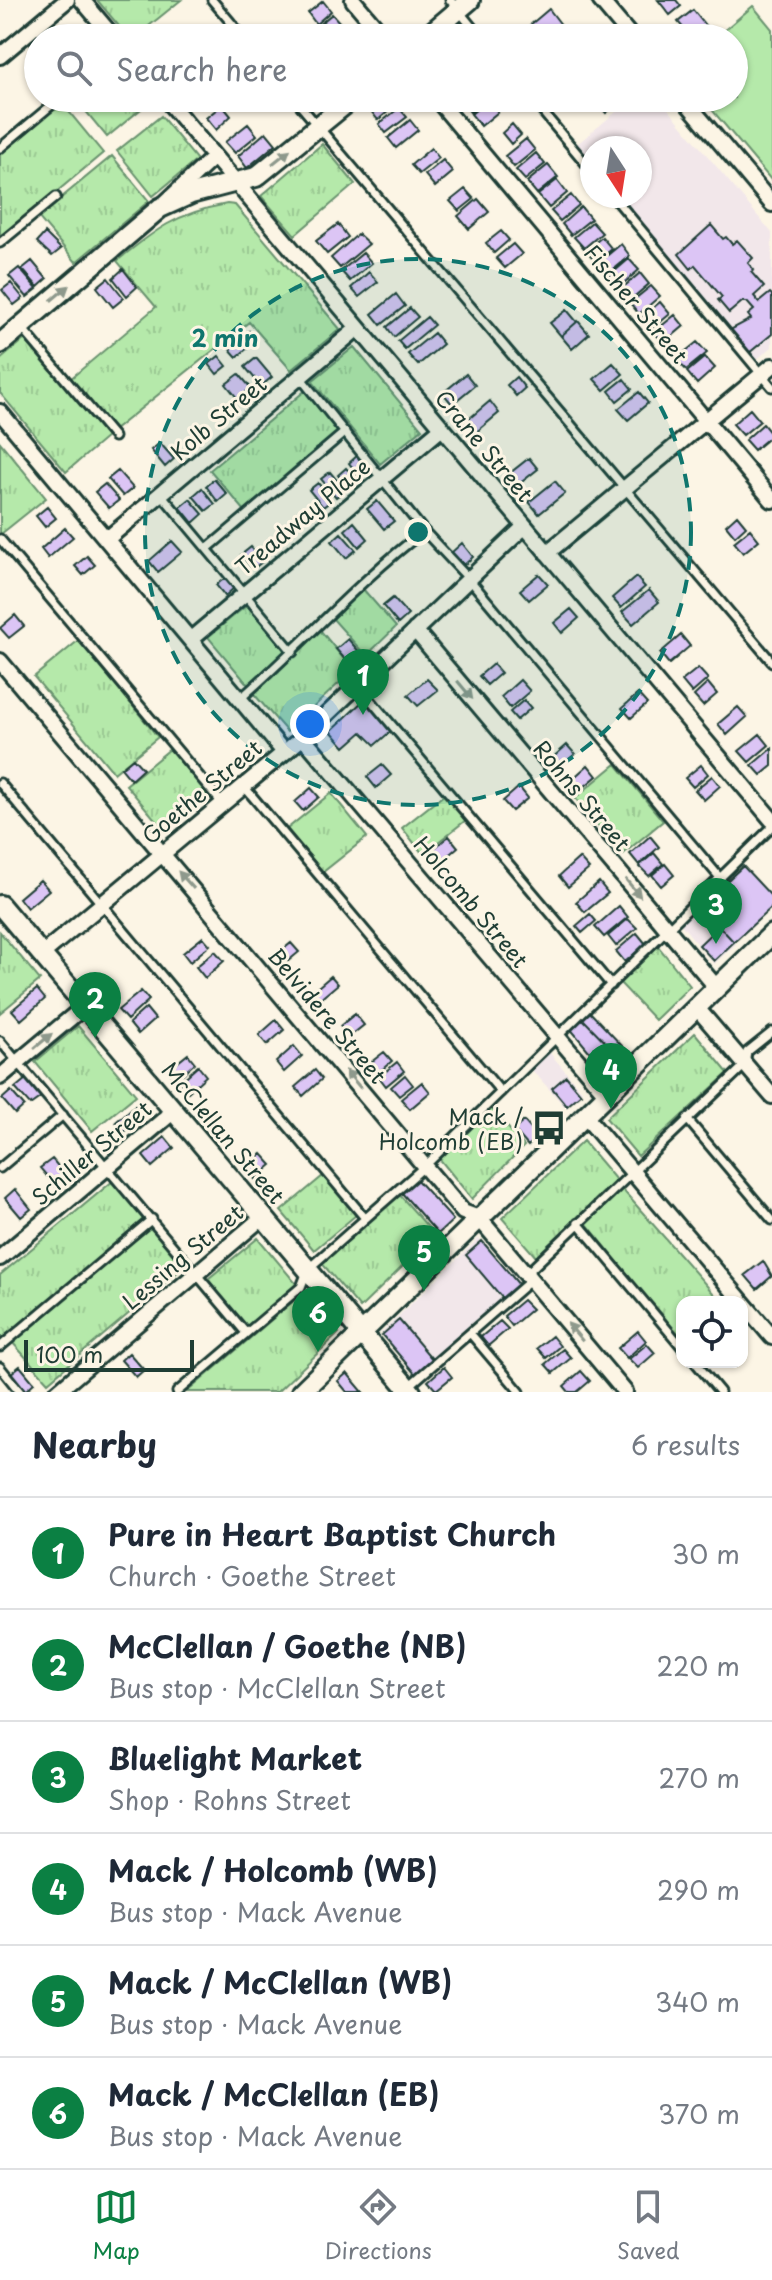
<!DOCTYPE html>
<html lang="en">
<head>
<meta charset="utf-8">
<style>
  body { margin:0; font-family:"Playpen Sans",sans-serif; background:#f6f6f7; color:#1f2937 }
  .controls { position:absolute; right:24px; bottom:24px; display:grid; overflow:hidden; border-radius:16px; box-shadow:0 2px 6px #0004 }
  .controls button { width:72px; height:72px; display:grid; place-items:center; padding:0; border:0; border-bottom:2px solid #e0e1e3; background:#fff; color:#1f2937; font:40px sans-serif }
  .compass { position:absolute; left:580px; top:136px; width:72px; height:72px; border-radius:50%; background:#fff; box-shadow:0 2px 6px #0004; rotate:168deg }
  .scale { position:absolute; left:24px; bottom:20px; width:170px; box-sizing:border-box; padding-left:8px; border:4px solid #1f3d34; border-top:0; font-size:22px; line-height:28px; white-space:nowrap; color:#1f3d34; -webkit-text-stroke:6px #fcf5e5; paint-order:stroke }
  .you { position:absolute; left:310px; top:724px; width:28px; height:28px; margin:-20px; border:6px solid #fff; border-radius:50%; background:#1a73e8; box-shadow:0 0 0 12px #1a73e833 }
  .badge { display:grid; place-items:center; width:52px; height:52px; border-radius:50%; background:#0b8043; color:#fff; font-size:26px; font-weight:700 }
  .pin { position:absolute; translate:-50% -66px; filter:drop-shadow(0 2px 4px #0008) }
  .pin::after { content:''; position:absolute; top:42px; width:28px; height:24px; background:inherit; clip-path:polygon(0 0,100% 0,50% 100%) }
  .list { margin:0; padding:0; list-style:none }
  h2 { display:flex; justify-content:space-between; align-items:center; height:104px; margin:0; padding:0 32px; font-size:34px }
  h2 small { font-size:26px; font-weight:400; color:#747a83 }
  .list li { display:grid; grid-template-columns:52px 1fr auto; gap:24px; align-items:center; box-sizing:border-box; height:112px; padding:0 32px; border-top:2px solid #e0e1e3 }
  .list b { display:block; font-size:30px; white-space:nowrap }
  .list p { margin:0; font-size:26px; white-space:nowrap; color:#747a83 }
  .list em { font-size:26px; font-style:normal; color:#747a83 }
  .icon { flex:none; width:44px; height:44px; fill:none; stroke:currentColor; stroke-width:2; stroke-linecap:round; stroke-linejoin:round }
  .map { position:relative; flex:none; width:772px; height:1392px; overflow:hidden }
  .search { position:absolute; background:#fff; box-shadow:0 2px 6px #0004; left:24px; right:24px; top:24px; height:88px; display:flex; align-items:center; gap:20px; box-sizing:border-box; padding:0 28px; border-radius:44px; color:#747a83; font-size:30px }
  .sheet { height:776px; background:#fff }
  nav { display:flex; justify-content:space-around; align-items:center; box-sizing:border-box; height:112px; border-top:2px solid #e0e1e3; background:#fff; font-size:22px; color:#747a83 }
  nav a { display:grid; justify-items:center; gap:4px }
  nav .on { color:#0b8043 }
  .map>svg:first-child { display:block }
  .built { fill:#f2e7ea }
  .grass { fill:url(#grass-tufts); stroke:#6a936f; stroke-width:2 }
  .green { fill:#b5e9aa; stroke:#6a936f; stroke-width:2 }
  .building { fill:#dcc5f5; stroke:#1f3d34; stroke-width:2 }
  .lines { fill:none; stroke-linecap:round; stroke-linejoin:round }
  .lane-casing { stroke:#1f3d34; stroke-width:13 }
  .street-casing { stroke:#1f3d34; stroke-width:20 }
  .secondary-casing { stroke:#1f3d34; stroke-width:24 }
  .lane { stroke:#fcf5e5; stroke-width:7 }
  .street { stroke:#fcf5e5; stroke-width:14 }
  .secondary { stroke:#fcf5e5; stroke-width:18 }
  .oneway { fill:#8e998c }
  .ring { fill:none; stroke:#0f766e; stroke-width:4; stroke-dasharray:14 10 }
  .labels { text-anchor:middle; dominant-baseline:central; stroke-width:6; stroke-linejoin:round; paint-order:stroke }
  .street-label { font-size:22px; fill:#1f3d34; stroke:#fcf5e5 }
  .poi-label { font-size:22px; fill:#1f3d34; stroke:#fcf5e5; text-anchor:end }
  .centre { fill:#0f766e; stroke:#fcf5e5; stroke-width:4 }
  .ring-label { font-size:24px; text-anchor:middle; font-weight:bold; fill:#0f766e; stroke:#fcf5e5; stroke-width:6; stroke-linejoin:round; paint-order:stroke }
</style>
</head>
<body>
<div class="map">
<svg width="772" height="1392" viewBox="0 0 772 1392">
  <defs>
    <pattern id="grass-tufts" width="24" height="20" patternUnits="userSpaceOnUse" patternTransform="scale(2)"><rect width="24" height="20" fill="#b5e9aa"/><path d="M3 7l-1-3M5 7V3M7 7l1-3M15 17l-1-3M17 17v-4M19 17l1-3" fill="none" stroke="#9bc993"/></pattern>
  </defs>
  <rect width="100%" height="100%" fill="#fcf5e5"/>
  <filter id="ink" filterUnits="userSpaceOnUse"><feTurbulence type="fractalNoise" baseFrequency=".0125" numOctaves="2"/><feDisplacementMap in="SourceGraphic" scale="16" xChannelSelector="R" yChannelSelector="G"/><feConvolveMatrix kernelMatrix="1 2 1 2 8 2 1 2 1" color-interpolation-filters="sRGB"/></filter>
  <g filter="url(#ink)">
    <path class="built" d="M633 98H659L772 233V347L756 360 619 196H640V148H592V163L576 145Z
      M698 906 736 944 714 964 680 923Z
      M549 1052 582 1091 566 1108 532 1070Z
      M479 1238 520 1283 415 1376 381 1333Z"/>
    <path class="grass" d="M97 0H181L134 38H129Z
      M75 98H142L147 104 107 137Z
      M61 102 103 153 0 239V153Z
      M161 116 197 160 153 196 117 151Z
      M322 144 355 184 295 235 261 196Z
      M112 156 149 201 76 262 38 217Z
      M227 204 235 205 340 329 291 370 249 322 114 430 70 379 156 307 117 261C155 230 176 213 227 204Z
      M25 339 107 437 66 472 0 393V360Z
      M354 347 422 429 380 464 312 381Z
      M306 390 340 431 245 511 210 470Z
      M0 442 46 498 1 534 0 532Z
      M363 589 396 627 366 656 333 619Z
      M247 605 287 652 249 686 208 637Z
      M320 630 353 670 287 732 254 694Z
      M79 640 158 737 114 773 34 677Z
      M170 749 208 794 165 831 126 785Z
      M616 764 663 821 622 855 575 798Z
      M331 793 367 837 323 872 287 829Z
      M445 794 466 820 423 854 402 828Z
      M0 932 40 980 0 1013Z
      M658 946 690 986 655 1020 620 983Z
      M78 1026 136 1095 92 1131 35 1062Z
      M695 1033 728 1073 638 1156 606 1118Z
      M491 1108 524 1146 472 1199 438 1157Z
      M583 1141 616 1180 536 1257 502 1218Z
      M323 1176 356 1215 314 1250 281 1211Z
      M113 1181 147 1221 0 1344V1275Z
      M622 1189 721 1302H682V1341L586 1223Z
      M398 1193 435 1235 360 1308 320 1261Z
      M150 1226 185 1266 48 1382 12 1342Z
      M258 1238 298 1286 248 1329 208 1279Z
      M304 1292 339 1333 277 1392H187Z"/>
    <path class="green" d="M753 6 772 29V181L702 98H734V38H715Z"/>
    <path class="building" d="M658 0H676L681 6 670 15Z
      M323 1 331 11 316 24 308 13Z
      M549 9 562 26 547 38H541L530 25Z
      M693 10 708 29 697 38H692L678 22Z
      M332 14 341 24 325 37 316 27Z
      M377 98H391L397 104 378 120 367 106Z
      M464 98H487L470 112 461 101Z
      M593 98H621L622 100 606 113Z
      M488 100 498 112 481 126 471 114Z
      M222 105 231 116 216 130 206 118Z
      M399 108 407 117 386 133 379 124Z
      M410 120 418 130 396 148 388 138Z
      M248 124 257 135 235 153 225 142Z
      M512 124 521 135 511 144 502 133Z
      M266 132 276 144 247 168 238 156Z
      M526 139 535 150 514 167 505 156Z
      M431 148 439 158 419 174 411 165Z
      M536 153 545 164 525 180 516 170Z
      M443 160 453 172 435 187 425 175Z
      M548 165 558 177 537 194 527 182Z
      M557 180 567 193 549 208 538 195Z
      M465 189 474 199 459 211 450 201Z
      M571 195 579 205 560 221 551 211Z
      M478 199 489 212 469 229 458 216Z
      M581 207 591 219 571 235 562 224Z
      M592 222 602 233 584 248 574 237Z
      M338 224 348 237 327 254 316 241Z
      M711 225 723 239 726 237 732 244 737 240 753 258 748 263 754 270 751 272 764 287 754 296 759 302 770 293 772 295V334L749 353 730 330 751 319 748 315 754 310 747 302H742L729 313 718 300 722 297 695 265 691 269 679 254Z
      M501 231 509 240 494 253 486 243Z
      M45 233 61 249 52 256 37 242Z
      M358 234 369 244 340 268 331 258Z
      M602 237 612 249 596 262 586 250Z
      M513 244 522 254 505 268 496 258Z
      M621 244 630 256 607 275 597 264Z
      M363 253 372 263 350 281 341 271Z
      M629 259 639 270 618 288 608 277Z
      M32 261 47 279 38 287 22 269Z
      M19 268 37 289 27 297 9 276Z
      M123 269 137 287 127 296 113 278Z
      M369 272 378 282 359 297 351 288Z
      M640 273 649 284 629 301 620 290Z
      M108 278 124 298 113 307 97 287Z
      M11 283 23 298 14 305 2 290Z
      M651 286 660 296 639 314 630 303Z
      M396 294 405 306 381 325 372 314Z
      M660 302 670 314 651 330 641 318Z
      M410 308 418 317 394 337 387 327Z
      M567 310 577 322 561 336 550 323Z
      M675 315 684 326 664 343 654 332Z
      M427 317 434 325 405 349 398 341Z
      M578 321 589 334 572 349 561 336Z
      M249 331 256 341 237 357 229 348Z
      M434 333 443 344 418 365 408 354Z
      M697 342 707 353 686 370 676 359Z
      M219 356 227 366 217 374 209 364Z
      M705 357 715 368 697 384 687 372Z
      M256 358 272 377 261 386 245 367Z
      M613 363 623 374 604 390 594 379Z
      M239 374 251 388 238 399 226 384Z
      M466 374 475 385 452 404 443 393Z
      M516 377 525 388 516 396 507 385Z
      M624 379 632 389 617 401 609 391Z
      M639 392 648 403 628 420 618 409Z
      M490 401 499 413 474 434 464 423Z
      M750 409 760 421 743 435 733 424Z
      M763 424 772 435 754 450 745 440Z
      M160 443 174 459 165 467 151 450Z
      M358 455 370 469 360 477 349 463Z
      M529 458 538 469 514 488 505 477Z
      M346 468 357 480 348 487 338 475Z
      M118 471 133 488 123 496 108 479Z
      M330 472 345 490 336 497 321 479Z
      M214 479 227 494 218 502 206 486Z
      M555 481 565 493 539 514 529 502Z
      M318 483 332 500 323 507 309 490Z
      M105 484 119 500 109 508 95 492Z
      M202 488 215 504 206 511 193 496Z
      M190 499 203 514 193 523 180 507Z
      M377 501 394 521 384 529 367 509Z
      M47 507 56 518 45 527 36 516Z
      M737 515 746 526 735 536 726 525Z
      M354 522 368 539 359 547 345 530Z
      M65 528 73 537 48 558 41 549Z
      M750 529 759 540 743 553 734 542Z
      M341 533 356 550 346 558 332 541Z
      M172 541 182 552 158 572 149 561Z
      M462 543 473 557 464 565 452 552Z
      M251 547 263 561 253 569 241 555Z
      M87 556 95 565 83 575 75 566Z
      M539 574 548 584 529 600 520 590Z
      M636 577 645 587 621 608 612 598Z
      M225 578 234 588 225 596 216 585Z
      M649 590 659 602 633 624 622 612Z
      M393 598 408 615 398 624 383 606Z
      M571 609 579 618 562 633 554 623Z
      M15 615 24 626 9 638 0 628Z
      M681 635 690 646 669 664 660 653Z
      M348 639 362 655 350 665 336 649Z
      M493 664 501 673 487 685 479 676Z
      M698 668 708 679 692 693 682 681Z
      M427 679 438 690 418 706 408 695Z
      M520 680 530 691 510 708 501 697Z
      M708 683 717 694 703 706 694 696Z
      M638 694 647 704 631 718 622 708Z
      M364 700 391 731 375 745 362 732 345 747 331 731Z
      M524 700 531 708 517 720 510 712Z
      M738 707 747 717 727 735 718 724Z
      M760 734 769 745 749 762 739 751Z
      M567 745 575 754 559 768 551 759Z
      M772 748V766L761 775 752 765Z
      M133 758 143 769 131 780 121 768Z
      M382 765 391 775 376 788 367 777Z
      M588 765 597 776 578 792 569 782Z
      M701 765 708 774 693 787 685 778Z
      M712 776 720 786 704 800 695 790Z
      M519 787 528 798 512 811 503 801Z
      M311 788 319 797 303 811 295 802Z
      M449 836 458 847 437 865 427 854Z
      M650 836 659 847 639 865 630 854Z
      M654 853 663 864 649 876 639 866Z
      M579 858 589 869 568 887 559 876Z
      M665 864 674 875 661 886 652 875Z
      M743 866 772 897V907L734 942 700 906Z
      M40 880 49 890 27 908 19 898Z
      M599 882 608 893 585 912 576 902Z
      M619 906 628 917 604 937 595 927Z
      M590 914 596 921 582 933 576 926Z
      M628 919 637 928 616 946 608 936Z
      M719 926 734 942 714 961 699 945Z
      M637 933 646 944 625 962 616 951Z
      M203 937 210 945 190 962 183 953Z
      M291 943 299 952 287 962 280 952Z
      M215 951 224 961 205 978 196 967Z
      M331 976 338 984 319 1000 312 992Z
      M37 989 45 999 21 1020 12 1010Z
      M141 991 149 1000 127 1020 118 1010Z
      M146 1008 155 1019 138 1034 129 1023Z
      M587 1009 626 1050 619 1056 580 1016Z
      M355 1014 364 1025 349 1037 340 1026Z
      M580 1016 619 1056 604 1069 569 1027Z
      M276 1020 284 1030 267 1045 259 1035Z
      M294 1046 302 1056 284 1072 276 1062Z
      M384 1052 392 1061 378 1073 370 1063Z
      M188 1054 195 1063 176 1080 168 1070Z
      M397 1062 404 1071 386 1086 379 1077Z
      M198 1066 206 1076 188 1092 180 1082Z
      M315 1070 322 1079 303 1096 295 1087Z
      M405 1075 413 1085 399 1096 391 1087Z
      M566 1076 581 1094 567 1106 552 1088Z
      M26 1079 41 1097 30 1105 15 1088Z
      M422 1082 430 1092 410 1109 401 1099Z
      M11 1091 24 1106 15 1114 2 1099Z
      M137 1104 145 1114 124 1132 116 1122Z
      M524 1121 538 1137 528 1146 514 1130Z
      M165 1137 174 1148 152 1167 143 1156Z
      M262 1154 272 1165 255 1179 245 1168Z
      M52 1159 68 1178 57 1188 40 1168Z
      M416 1179 453 1220 438 1234 401 1192Z
      M15 1189 31 1209 21 1217 5 1198Z
      M482 1241 520 1286 504 1300 466 1255Z
      M763 1261 772 1276 757 1289 745 1275Z
      M523 1300 532 1309 512 1326 504 1316Z
      M399 1320 433 1360 416 1375 382 1335Z
      M500 1321 508 1329 488 1346 481 1337Z
      M638 1331 646 1341 627 1358 618 1348Z
      M552 1336 560 1346 546 1358 537 1348Z
      M647 1344 655 1353 638 1368 629 1359Z
      M563 1349 571 1358 553 1373 545 1364Z
      M129 1353 144 1370 136 1377 121 1360Z
      M20 1366 34 1383 25 1391 10 1374Z
      M444 1367 452 1377 436 1390 428 1381Z
      M581 1371 590 1381 577 1392H569L564 1386Z
      M347 1373 363 1392H347L338 1381Z"/>
    <g class="lines">
      <g class="lane-casing">
        <path id="lane" d="M212 0 244 38
          M450 0 481 38
          M294 98 772 662
          M531 98 592 171
          M0 148 60 98
          M613 196 772 387
          M0 243 56 197
          M22 328 114 437
          M300 377 424 531 469 579 721 879
          M161 494 293 652
          M0 539 221 802
          M207 549 345 432
          M358 685 611 985
          M240 699C303 644 358 581 424 531
          M0 783 365 1218
          M242 784 501 1092
          M0 1041 246 1333
          M687 1119 772 1220
          M0 1168 63 1115
          M578 1223 682 1347
          M526 1274 745 1065 747 1052 772 1032
          M470 1333 520 1392
          M0 1347 152 1219
          M695 1362 720 1392
          M0 1367 20 1392
          M409 1386 531 1280
          M177 1392 301 1287 308 1269 425 1166 772 827"/>
      </g>
      <g class="street-casing">
        <path id="street" d="M82 0 114 38
          M353 0 385 38
          M600 0 632 38
          M0 56 67 0
          M165 98 772 820
          M436 98 772 500
          M683 98 772 204
          M165 203 214 157
          M0 412 283 751
          M107 539 358 328
          M547 553 772 366
          M415 630 717 988
          M191 639 442 428
          M0 661 463 1212 479 1218 625 1392
          M303 737 607 1095
          M42 954 303 737 525 526
          M697 1008 772 1096
          M0 1077 85 1006
          M585 1116 772 1337
          M0 1258 174 1111
          M57 1392 264 1216"/>
      </g>
      <g class="secondary-casing">
        <path id="secondary" d="M425 38 470 0
          M0 344 160 208 191 194 256 177 353 98
          M0 905 411 1392
          M301 1392 772 934"/>
      </g>
      <use href="#lane" class="lane"/>
      <use href="#street" class="street"/>
      <use href="#secondary" class="secondary"/>
    </g>
    <defs><path id="oneway-solid" d="M-6-.8H1V-3.2L6.5 0L1 3.2V.8H-6Z" transform="scale(2)"/></defs>
    <g class="oneway">
      <use href="#oneway-solid" transform="translate(281 157) rotate(-39)"/>
      <use href="#oneway-solid" transform="translate(60 293) rotate(-40)"/>
      <use href="#oneway-solid" transform="translate(465 690) rotate(50)"/>
      <use href="#oneway-solid" transform="translate(186 880) rotate(-132)"/>
      <use href="#oneway-solid" transform="translate(633 888) rotate(50)"/>
      <use href="#oneway-solid" transform="translate(43 1041) rotate(-40)"/>
      <use href="#oneway-solid" transform="translate(353 1079) rotate(-130)"/>
      <use href="#oneway-solid" transform="translate(575 1332) rotate(-130)"/>
    </g>
  </g>
  <circle cx="418" cy="532" r="273" fill="#0f766e" fill-opacity=".12"/>
  <circle class="ring" cx="418" cy="532" r="273"/>
  <defs>
    <g id="bus-bare" transform="scale(2.76)"><path d="M-5-6H5V4H4V6H2V4H-2V6H-4V4H-5ZM-3.5-4V0h7V-4ZM-3.5 1.2v1.5H-2V1.2ZM2 1.2v1.5H3.5V1.2Z" fill="#1f3d34" stroke="#fcf5e5" stroke-width="2.5" paint-order="stroke"/></g>
  </defs>
  <g fill-rule="evenodd">
    <use href="#bus-bare" x="549" y="1128"/>
  </g>
  <g class="labels">
    <g class="street-label">
      <text transform="translate(637 303) rotate(50)">Fischer Street</text>
      <text transform="translate(218 417) rotate(-40)">Kolb Street</text>
      <text transform="translate(485 445) rotate(50)">Crane Street</text>
      <text transform="translate(302 516) rotate(-40)">Treadway Place</text>
      <text transform="translate(201 791) rotate(-40)">Goethe Street</text>
      <text transform="translate(583 795) rotate(50)">Rohns Street</text>
      <text transform="translate(472 901) rotate(50)">Holcomb Street</text>
      <text transform="translate(328 1015) rotate(50)">Belvidere Street</text>
      <text transform="translate(224 1132) rotate(50)">McClellan Street</text>
      <text transform="translate(91 1152) rotate(-40)">Schiller Street</text>
      <text transform="translate(182 1256) rotate(-40)">Lessing Street</text>
    </g>
    <g class="poi-label">
      <text x="523" y="1115">Mack /<tspan x="523" dy="25">Holcomb (EB)</tspan></text>
    </g>
  </g>
  <circle cx="418" cy="532" r="12" class="centre"/>
  <g class="ring-label">
    <text x="225" y="347">2 min</text>
  </g>
</svg>
<div class="controls">
<button><svg class="icon" aria-label="locate" viewBox="0 0 24 24"><circle cx="12" cy="12" r="6"/><path d="M12 2v4M12 18v4M2 12h4M18 12h4"/></svg></button>
</div>
<svg class="compass" viewBox="-18 -18 36 36"><path d="M0-13l5 13h-10z" fill="#e53935"/><path d="M0 13l5-13h-10z" fill="#747a83"/></svg>
<div class="scale">100 m</div>
<div class="you"></div>
<div class="pin badge" style="left:363px;top:715px">1</div>
<div class="pin badge" style="left:95px;top:1038px">2</div>
<div class="pin badge" style="left:716px;top:944px">3</div>
<div class="pin badge" style="left:611px;top:1109px">4</div>
<div class="pin badge" style="left:424px;top:1291px">5</div>
<div class="pin badge" style="left:318px;top:1352px">6</div>
<div class="search"><svg class="icon" aria-label="search" viewBox="0 0 24 24"><circle cx="10" cy="10" r="6"/><path d="M15 15l6 6"/></svg>Search here</div>
</div>
<section class="sheet">
<h2>Nearby<small>6 results</small></h2>
<ul class="list">
<li><span class="badge">1</span><div><b>Pure in Heart Baptist Church</b><p>Church · Goethe Street</p></div><em>30 m</em></li>
<li><span class="badge">2</span><div><b>McClellan / Goethe (NB)</b><p>Bus stop · McClellan Street</p></div><em>220 m</em></li>
<li><span class="badge">3</span><div><b>Bluelight Market</b><p>Shop · Rohns Street</p></div><em>270 m</em></li>
<li><span class="badge">4</span><div><b>Mack / Holcomb (WB)</b><p>Bus stop · Mack Avenue</p></div><em>290 m</em></li>
<li><span class="badge">5</span><div><b>Mack / McClellan (WB)</b><p>Bus stop · Mack Avenue</p></div><em>340 m</em></li>
<li><span class="badge">6</span><div><b>Mack / McClellan (EB)</b><p>Bus stop · Mack Avenue</p></div><em>370 m</em></li>
</ul>
</section>
<nav>
<a class="on"><svg class="icon" aria-label="map" viewBox="0 0 24 24"><path d="M3 6l6-2 6 2 6-2v14l-6 2-6-2-6 2zM9 4v14M15 6v14"/></svg>Map</a>
<a><svg class="icon" aria-label="directions" viewBox="0 0 24 24"><path d="M12 3l9 9-9 9-9-9zM9 14v-3h6M13 9l2 2-2 2"/></svg>Directions</a>
<a><svg class="icon" aria-label="saved" viewBox="0 0 24 24"><path d="M7 4h10v16l-5-4-5 4z"/></svg>Saved</a>
</nav>
</body>
</html>
